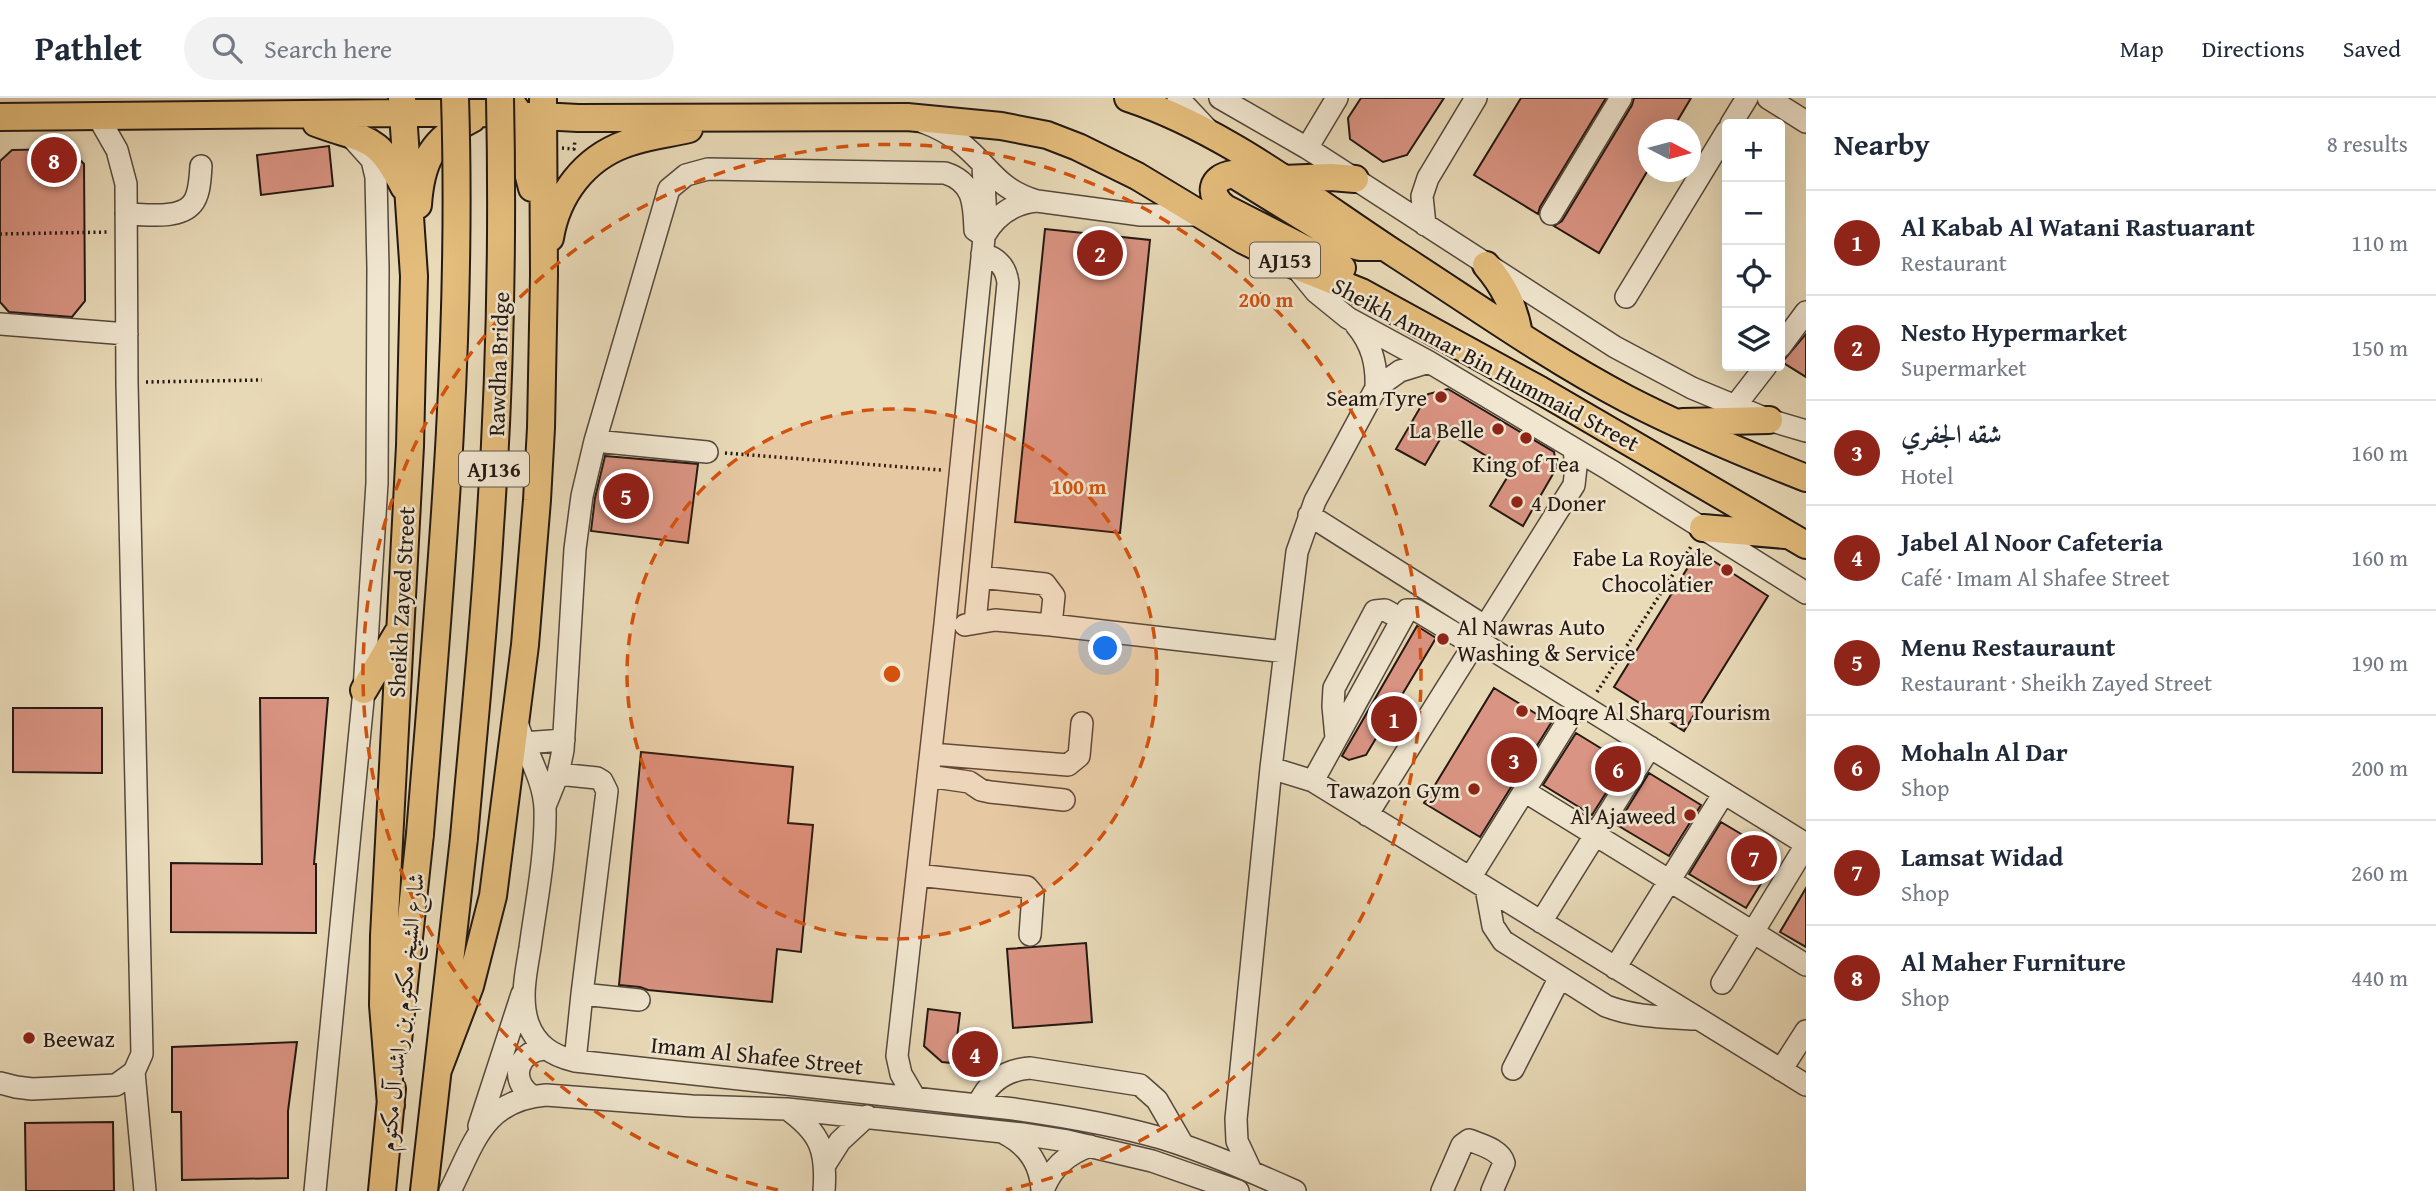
<!DOCTYPE html>
<html lang="en">
<head>
<meta charset="utf-8">
<style>
  body { margin:0; font-family:"Gentium Book Plus",Amiri,serif; background:#f2f2f3; color:#1f2937 }
  .controls { position:absolute; right:21px; top:21px; display:grid; overflow:hidden; border-radius:7px; box-shadow:0 7px 28px #0002 }
  .controls button { width:63px; height:63px; display:grid; place-items:center; padding:0; border:0; border-bottom:2px solid #e0e1e3; background:#fff; color:#1f2937; font:35px sans-serif }
  .compass { position:absolute; left:1638px; top:21px; width:63px; height:63px; border-radius:50%; background:#fff; box-shadow:0 7px 28px #0002; rotate:96deg }
  .you { position:absolute; left:1106px; top:551px; width:24px; height:24px; margin:-18px; border:5px solid #fff; border-radius:50%; background:#1a73e8; box-shadow:0 0 0 10px #1a73e833 }
  .badge { display:grid; place-items:center; width:46px; height:46px; border-radius:50%; background:#8f2418; color:#fff; font-size:23px; font-weight:700 }
  .pin { position:absolute; translate:-50% -50%; border:4px solid #fff; box-shadow:0 2px 7px #0006 }
  .list { margin:0; padding:0; list-style:none }
  h2 { display:flex; justify-content:space-between; align-items:center; height:91px; margin:0; padding:0 28px; font-size:30px }
  h2 small { font-size:23px; font-weight:400; color:#747a83 }
  .list li { display:grid; grid-template-columns:46px 1fr auto; gap:21px; align-items:center; box-sizing:border-box; height:105px; padding:0 28px; border-top:2px solid #e0e1e3 }
  .list b { display:block; font-size:26px; white-space:nowrap }
  .list p { margin:0; font-size:23px; white-space:nowrap; color:#747a83 }
  .list em { font-size:23px; font-style:normal; color:#747a83 }
  .icon { flex:none; width:38px; height:38px; fill:none; stroke:currentColor; stroke-width:2; stroke-linecap:round; stroke-linejoin:round }
  .map { position:relative; flex:none; width:1806px; height:1093px; overflow:hidden }
  header { display:flex; align-items:center; gap:42px; box-sizing:border-box; height:98px; padding:0 35px; background:#fff; border-bottom:2px solid #e0e1e3 }
  header strong { font-size:33px }
  nav { display:flex; gap:38px; margin-inline-start:auto; font-size:24px }
  .search { width:490px; height:63px; background:#f2f2f3; display:flex; align-items:center; gap:18px; box-sizing:border-box; padding:0 24px; border-radius:38px; color:#747a83; font-size:26px }
  main { display:flex }
  aside { flex:1; background:#fff }
  .map>svg:first-child { display:block }
  .building { fill:#da9483; stroke:#231812; stroke-width:2 }
  .lines { fill:none; stroke-linecap:round; stroke-linejoin:round }
  .minor-casing { stroke:#54483c; stroke-width:24 }
  .major-casing { stroke:#231812; stroke-width:30 }
  .path { stroke:#231812; stroke-width:3.5; stroke-dasharray:2 3.5; stroke-linecap:butt }
  .minor { stroke:#f1e7d1; stroke-width:21 }
  .major { stroke:#e4bd7c; stroke-width:26 }
  .major-bridge-casing { stroke:#231812; stroke-width:30; stroke-linecap:butt }
  .major-bridge { stroke:#e4bd7c; stroke-width:26 }
  .ring { fill:none; stroke:#d4520d; stroke-width:3.5; stroke-dasharray:12 9 }
  .poi-dot { fill:#8f2418; stroke:#f1e7d1; stroke-width:2.5 }
  .labels { text-anchor:middle; dominant-baseline:central; stroke-width:5; stroke-linejoin:round; paint-order:stroke }
  .shield { fill:#f1e7d1; stroke:#61564b; stroke-width:2 }
  .shield-label { font-size:21px; font-weight:bold; fill:#231812 }
  .street-label { font-size:23px; fill:#231812; stroke:#f1e7d1 }
  .poi-label { font-size:23px; fill:#231812; stroke:#f1e7d1; text-anchor:end }
  .centre { fill:#d4520d; stroke:#f1e7d1; stroke-width:3.5 }
  .ring-label { font-size:21px; text-anchor:middle; font-weight:bold; fill:#d4520d; stroke:#f1e7d1; stroke-width:5; stroke-linejoin:round; paint-order:stroke }
</style>
</head>
<body>
<header>
<strong>Pathlet</strong>
<div class="search"><svg class="icon" aria-label="search" viewBox="0 0 24 24"><circle cx="10" cy="10" r="6"/><path d="M15 15l6 6"/></svg>Search here</div>
<nav><a>Map</a><a>Directions</a><a>Saved</a></nav>
</header>
<main>
<div class="map">
<svg width="1806" height="1093" viewBox="0 0 1806 1093">
  <rect width="100%" height="100%" fill="#e9dab8"/>
  <filter id="stains"><feTurbulence type="fractalNoise" baseFrequency=".00286" numOctaves="4"/><feColorMatrix values="0 0 0 0 .2 0 0 0 0 .09 0 0 0 0 .02 0 0 0 .5 -.17"/></filter>
  <radialGradient id="worn" r=".72"><stop offset=".6" stop-color="#630" stop-opacity="0"/><stop offset="1" stop-color="#630" stop-opacity=".3"/></radialGradient>
  <path class="building" d="M1361 0H1444L1407 57 1383 64 1350 41 1348 20Z
    M1521 0H1606L1540 109 1538 116 1474 77Z
    M1634 0H1691L1672 32H1648V72L1599 155 1554 128 1562 123 1632 7Z
    M329 48 333 88 261 97 257 57Z
    M69 51 84 66 85 203 72 219 9 214 0 204V63L12 52Z
    M1045 131 1150 142 1120 435 1015 424Z
    M1806 236V279L1782 264Z
    M1448 291 1554 354 1557 369 1523 428 1490 408 1511 373 1445 333 1425 367 1396 351 1428 296Z
    M605 358 698 366 688 445 591 433 595 400Z
    M1698 453 1768 498 1684 633 1614 589Z
    M1417 528 1436 540 1366 657 1349 662 1342 658Z
    M1494 590 1551 625 1480 739 1424 705Z
    M260 600H328L314 766H316V835L171 834V765L262 766Z
    M13 610H102V675L13 674Z
    M1576 635 1625 665 1592 717 1543 687Z
    M641 654 793 669 788 725 813 727 801 854 777 851 772 904 648 892 640 889 619 887Z
    M1649 675 1701 707 1669 758 1617 727Z
    M1721 724 1778 758 1746 810 1689 776Z
    M1806 790V849L1780 834Z
    M1086 845 1092 924 1013 930 1007 851Z
    M928 911 960 915 957 940 982 943 979 968 942 964 924 948Z
    M297 944 288 1013V1080L182 1082 181 1014H172V949Z
    M113 1024 114 1093H26L25 1025Z"/>
  <g class="lines">
    <g class="minor-casing">
      <path id="minor" d="M1178 0 1207 31
        M1220 0 1307 50 1615 249 1692 290 1769 322 1806 333
        M1768 0 1806 24
        M923 24C937 29 950 36 962 46 991 70 997 91 1037 103L1141 117H1201
        M1731 26 1747 0
        M1307 50 1337 0
        M126 116C144 116 179 122 192 106 200 97 200 80 201 68
        M1551 116 1621 0
        M1425 127 1422 98 1428 80 1476 0
        M984 138C996 117 1013 105 1037 103
        M1294 167 1316 194 1348 220 1429 264 1610 372 1806 495
        M1626 199 1727 33
        M0 226 127 236
        M1356 227C1372 246 1377 266 1376 290
        M1780 249 1806 214
        M1735 308 1766 268
        M595 343 707 354
        M1309 417 1486 529
        M980 479 1045 486 1054 498 1051 527
        M975 525 1008 185C1006 169 998 160 982 156
        M965 527 995 522 1051 527 1285 554
        M1477 542 1806 746
        M517 624C525 654 544 680 545 711 546 757 536 805 530 850 526 874 520 901 528 925 536 947 552 958 575 963L1014 1011C1063 1018 1113 1026 1161 1040 1207 1054 1252 1074 1295 1093
        M1336 640 1333 608 1334 590 1375 513 1385 512 1401 521
        M523 645 564 642
        M931 656 1068 667 1079 658 1082 625
        M1271 670 1313 683 1806 987
        M558 676 597 680 602 683 607 693 582 896 575 963
        M928 678 969 684 981 692 990 694 1064 702
        M1313 683 1407 512H1416L1474 547
        M1524 693 1806 867
        M545 708 558 676 563 652 575 451 582 398 595 343 669 91 686 77 708 71 945 75C974 84 974 106 975 132L984 138
        M1367 717 1574 387 1576 369 1574 351
        M917 777 1027 789 1033 796 1030 837
        M1470 780 1579 605
        M1486 790 1493 828 1503 843 1606 908C1634 919 1664 919 1694 921
        M1541 824 1650 649
        M1615 870 1724 695
        M1722 885 1806 747
        M582 896 639 902
        M1513 971 1560 879
        M1781 972 1806 933
        M134 974 145 1093
        M0 985 16 989 32 991 116 987 134 974 142 956 127 285 126 86 117 52 97 17
        M532 998C509 982 517 954 544 951
        M915 1000 901 976 897 958 945 526 986 120 983 68
        M978 1007C988 984 1005 972 1030 970L1140 987 1157 1002 1183 1047
        M787 1011C821 1035 827 1053 824 1093
        M479 1028 522 896
        M1004 1035C1028 1047 1041 1067 1042 1093
        M826 1065 840 1043 867 1018
        M1251 1073 1237 1043 1236 1021 1271 670 1297 454 1315 403 1376 290 1400 273 1429 264
        M315 1093 364 592 377 385 378 170 376 79 372 62 354 42
        M450 1093C474 1046 483 1002 546 997L692 1008 787 1011 1022 1036 1067 1043 1152 1063 1238 1093
        M1043 1093C1051 1070 1067 1056 1090 1048
        M1442 1093 1462 1047 1469 1042C1482 1047 1501 1052 1504 1065L1492 1093"/>
    </g>
    <g class="major-casing">
      <path id="major" d="M1128 0C1227 33 1311 101 1397 157 1473 206 1547 259 1627 301 1685 331 1745 356 1806 380
        M511 4 520 17 525 63 532 90
        M0 19 403 15H483L578 20 907 19 1001 28 1047 37 1078 49 1137 78 1243 142 1294 167 1361 194 1540 292 1806 447
        M316 25C367 44 377 35 404 89
        M1283 81 1331 79 1355 81
        M418 107C421 62 433 41 472 21
        M550 140C557 97 584 61 625 46 645 38 668 36 689 31
        M1486 167C1504 188 1514 208 1519 236
        M1342 170 1225 110C1207 97 1211 79 1233 76L1345 145 1360 149H1383
        M1683 324 1769 322
        M1703 430 1785 437
        M364 592 397 536
        M398 943 420 736
        M438 972 470 888 493 798 525 547 537 402 541 330 544 177 543 2
        M391 1007 383 907 384 838 410 348 414 178 402 0
        M382 1093 392 991
        M424 1093 464 740"/>
    </g>
    <path class="path" d="M562 50 574 51 575 42
      M0 136 110 134
      M146 284 262 282
      M725 355 941 372
      M1597 594 1692 447"/>
    <use href="#minor" class="minor"/>
    <use href="#major" class="major"/>
    <g class="major-bridge-casing">
      <path id="major-bridge" d="M420 736C440 491 463 246 455 0
        M464 740C473 636 484 533 490 429 500 286 503 143 500 0"/>
    </g>
    <use href="#major-bridge" class="major-bridge"/>
  </g>
  <circle cx="892" cy="576" r="265" fill="#d4520d" fill-opacity=".12"/>
  <g class="ring">
    <circle cx="892" cy="576" r="265"/>
    <path d="M778 1092A529 529 0 1 1 1006 1092"/>
  </g>
  <g class="poi-dot">
    <circle cx="1441" cy="299" r="7"/>
    <circle cx="1498" cy="331" r="7"/>
    <circle cx="1526" cy="340" r="7"/>
    <circle cx="1517" cy="404" r="7"/>
    <circle cx="1727" cy="472" r="7"/>
    <circle cx="1443" cy="541" r="7"/>
    <circle cx="1522" cy="613" r="7"/>
    <circle cx="1474" cy="691" r="7"/>
    <circle cx="1690" cy="717" r="7"/>
    <circle cx="29" cy="940" r="7"/>
  </g>
  <g class="labels">
    <g class="shield">
      <rect x="1250" y="144.5" width="70" height="35" rx="5"/>
      <rect x="459" y="353.5" width="70" height="35" rx="5"/>
    </g>
    <g class="shield-label">
      <text x="1285" y="162">AJ153</text>
      <text x="494" y="371">AJ136</text>
    </g>
    <g class="street-label">
      <text transform="translate(498 266) rotate(-88)">Rawdha Bridge</text>
      <text transform="translate(1486 266) rotate(28)">Sheikh Ammar Bin Hummaid Street</text>
      <text transform="translate(401 504) rotate(-87)">Sheikh Zayed Street</text>
      <text transform="translate(401 914) rotate(-84)">شارع الشيخ مكتوم بن راشد آل مكتوم</text>
      <text transform="translate(757 957) rotate(6)">Imam Al Shafee Street</text>
    </g>
    <g class="poi-label">
      <text x="1427" y="299">Seam Tyre</text>
      <text x="1484" y="331">La Belle</text>
      <text x="1526" y="365" text-anchor="middle">King of Tea</text>
      <text x="1531" y="404" text-anchor="start">4 Doner</text>
      <text x="1713" y="459">Fabe La Royale<tspan x="1713" dy="26">Chocolatier</tspan></text>
      <text x="1457" y="528" text-anchor="start">Al Nawras Auto<tspan x="1457" dy="26">Washing &amp; Service</tspan></text>
      <text x="1536" y="613" text-anchor="start">Moqre Al Sharq Tourism</text>
      <text x="1460" y="691">Tawazon Gym</text>
      <text x="1676" y="717">Al Ajaweed</text>
      <text x="43" y="940" text-anchor="start">Beewaz</text>
    </g>
  </g>
  <circle cx="892" cy="576" r="10" class="centre"/>
  <g class="ring-label">
    <text x="1266" y="209">200 m</text>
    <text x="1079" y="396">100 m</text>
  </g>
  <rect width="100%" height="100%" filter="url(#stains)"/>
  <rect width="100%" height="100%" fill="url(#worn)"/>
</svg>
<div class="controls">
<button>+</button>
<button>−</button>
<button><svg class="icon" aria-label="locate" viewBox="0 0 24 24"><circle cx="12" cy="12" r="6"/><path d="M12 2v4M12 18v4M2 12h4M18 12h4"/></svg></button>
<button><svg class="icon" aria-label="layers" viewBox="0 0 24 24"><path d="M12 4l9 5-9 5-9-5zM3 14l9 5 9-5"/></svg></button>
</div>
<svg class="compass" viewBox="-18 -18 36 36"><path d="M0-13l5 13h-10z" fill="#e53935"/><path d="M0 13l5-13h-10z" fill="#747a83"/></svg>
<div class="you"></div>
<div class="pin badge" style="left:1394px;top:621px">1</div>
<div class="pin badge" style="left:1100px;top:155px">2</div>
<div class="pin badge" style="left:1514px;top:662px">3</div>
<div class="pin badge" style="left:975px;top:956px">4</div>
<div class="pin badge" style="left:626px;top:398px">5</div>
<div class="pin badge" style="left:1618px;top:671px">6</div>
<div class="pin badge" style="left:1754px;top:760px">7</div>
<div class="pin badge" style="left:54px;top:62px">8</div>
</div>
<aside>
<h2>Nearby<small>8 results</small></h2>
<ul class="list">
<li><span class="badge">1</span><div><b>Al Kabab Al Watani Rastuarant</b><p>Restaurant</p></div><em>110 m</em></li>
<li><span class="badge">2</span><div><b>Nesto Hypermarket</b><p>Supermarket</p></div><em>150 m</em></li>
<li><span class="badge">3</span><div><b>شقه الجفري</b><p>Hotel</p></div><em>160 m</em></li>
<li><span class="badge">4</span><div><b>Jabel Al Noor Cafeteria</b><p>Café · Imam Al Shafee Street</p></div><em>160 m</em></li>
<li><span class="badge">5</span><div><b>Menu Restauraunt</b><p>Restaurant · Sheikh Zayed Street</p></div><em>190 m</em></li>
<li><span class="badge">6</span><div><b>Mohaln Al Dar</b><p>Shop</p></div><em>200 m</em></li>
<li><span class="badge">7</span><div><b>Lamsat Widad</b><p>Shop</p></div><em>260 m</em></li>
<li><span class="badge">8</span><div><b>Al Maher Furniture</b><p>Shop</p></div><em>440 m</em></li>
</ul>
</aside>
</main>
</body>
</html>
